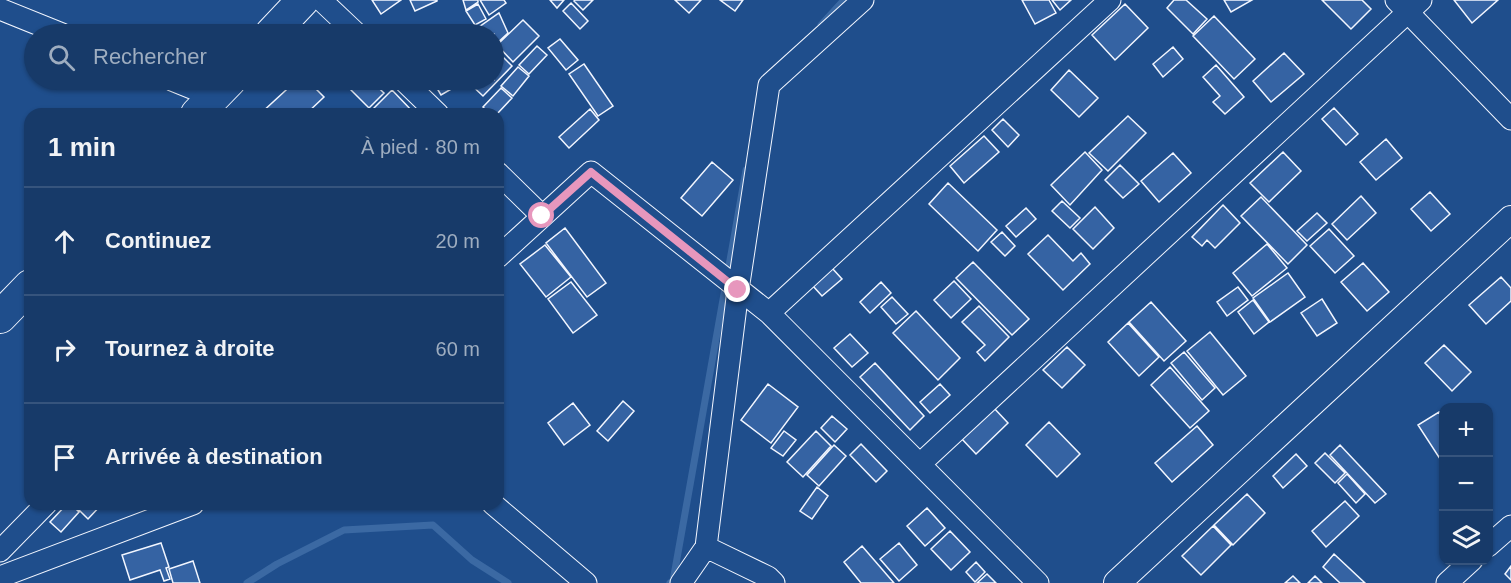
<!DOCTYPE html>
<html lang="fr">
<head>
<meta charset="utf-8">
<style>
  body { margin:0; font-family:Arial,sans-serif; background:#244571; color:#f1f3f6 }
  .controls { position:absolute; right:18px; bottom:18px; display:grid; overflow:hidden; border-radius:12px; box-shadow:0 2px 4px #0004 }
  .controls button { width:54px; height:54px; display:grid; place-items:center; padding:0; border:0; border-bottom:2px solid #36547d; background:#173a69; color:#f1f3f6; font:30px sans-serif }
  .stop { position:absolute; width:18px; height:18px; margin:-14px; border:4px solid #e797bd; border-radius:50%; background:#fff }
  .stop.end { background:#e797bd; border-color:#fff; box-shadow:0 2px 6px #0008 }
  .list { margin:0; padding:0; list-style:none }
  h2 { display:flex; justify-content:space-between; align-items:center; height:78px; margin:0; padding:0 24px; font-size:26px }
  h2 small { font-size:20px; font-weight:400; color:#9eadc0 }
  .list li { display:grid; grid-template-columns:39px 1fr auto; gap:18px; align-items:center; box-sizing:border-box; height:108px; padding:0 24px; border-top:2px solid #36547d }
  .list b { display:block; font-size:22px; white-space:nowrap }
  .list em { font-size:20px; font-style:normal; color:#9eadc0 }
  .icon { flex:none; width:33px; height:33px; fill:none; stroke:currentColor; stroke-width:2; stroke-linecap:round; stroke-linejoin:round }
  .map { position:relative; flex:none; width:1511px; height:583px; overflow:hidden }
  .search { position:absolute; background:#173a69; box-shadow:0 2px 4px #0004; left:24px; top:24px; width:480px; height:66px; display:flex; align-items:center; gap:15px; box-sizing:border-box; padding:0 21px; border-radius:33px; color:#9eadc0; font-size:22px }
  .panel { position:absolute; background:#173a69; box-shadow:0 2px 4px #0004; left:24px; top:108px; width:480px; height:402px; border-radius:18px }
  .map>svg:first-child { display:block }
  .lines { fill:none; stroke-linecap:round; stroke-linejoin:round }
  .stream { stroke:#3b69a3; stroke-width:7 }
  .building { fill:#3563a3; stroke:#f2f6ff; stroke-width:1.5 }
  .minor-casing { stroke:#f2f6ff; stroke-width:23 }
  .tertiary-casing { stroke:#f2f6ff; stroke-width:28 }
  .primary-casing { stroke:#f2f6ff; stroke-width:34 }
  .minor { stroke:#1f4e8c; stroke-width:21 }
  .tertiary { stroke:#1f4e8c; stroke-width:26 }
  .primary { stroke:#1f4e8c; stroke-width:32 }
  .route { stroke:#e797bd; stroke-width:8 }
</style>
</head>
<body>
<div class="map">
<svg width="1511" height="583" viewBox="0 0 1511 583">
  <rect width="100%" height="100%" fill="#1f4e8c"/>
  <g class="lines">
    <path class="stream" d="M821 25 844 0
      M247 583 277 564 344 530 433 525 472 560 508 583
      M670 583 673 581 746 170"/>
  </g>
  <path class="building" d="M372 0H401L381 14Z
    M410 0H437V1L415 11Z
    M463 0H478V2L466 10Z
    M480 0H504L506 3 489 15Z
    M550 0H564L557 8Z
    M575 0H593L583 10 574 1Z
    M675 0H701L689 13Z
    M720 0H743L735 11Z
    M1022 0H1049L1056 13 1035 24Z
    M1052 0H1071L1060 10Z
    M1174 0H1186L1207 19 1193 34 1167 8Z
    M1224 0H1252L1231 12Z
    M1322 0H1362L1371 9 1351 29Z
    M1454 0H1498L1472 23Z
    M571 3 588 21 580 29 563 11Z
    M478 4 486 19 475 25 466 11Z
    M1125 4 1148 28 1115 60 1092 35Z
    M499 13 508 33 494 46V34H485L479 27Z
    M1214 16 1255 59 1234 79 1193 36Z
    M523 20 539 36 513 62 497 45Z
    M560 39 578 60 566 70 548 48Z
    M537 46 547 55 529 74 519 65Z
    M1173 47 1183 59 1163 77 1153 64Z
    M495 49 512 66 483 96 466 80H494Z
    M1284 53 1304 74 1271 102 1253 81Z
    M584 64 613 106 598 116 569 74Z
    M1216 65 1244 97 1225 114 1213 102 1220 96 1203 77Z
    M518 67 529 76 513 96 501 86Z
    M1069 70 1098 98 1079 117 1051 90Z
    M297 80H307L324 97 306 114H260Z
    M351 80H370L384 93 369 108 346 85Z
    M432 80H457L460 84 441 95Z
    M501 88 512 98 497 114H490L483 107Z
    M392 90 415 114H368Z
    M1334 108 1358 134 1346 145 1322 119Z
    M590 109 599 120 569 148 559 137Z
    M1128 116 1146 133 1108 171 1089 153Z
    M1003 119 1019 135 1008 147 992 130Z
    M984 136 999 152 964 183 950 166Z
    M1386 139 1402 158 1376 180 1360 162Z
    M1085 152 1102 170 1070 205 1051 185Z
    M1283 152 1301 171 1269 202 1250 183Z
    M1173 153 1191 173 1159 202 1141 181Z
    M712 162 733 180 702 216 681 198Z
    M1120 165 1139 184 1123 198 1105 180Z
    M948 183 997 230 978 251 929 204Z
    M1430 192 1450 214 1431 231 1411 209Z
    M1361 196 1376 213 1347 240 1332 224Z
    M1261 197 1307 245 1288 264 1241 216Z
    M1062 201 1080 218 1070 228 1052 211Z
    M1223 205 1240 223 1215 248 1207 240 1202 246 1192 237Z
    M1095 207 1114 228 1093 249 1073 229Z
    M1026 208 1036 219 1016 237 1006 226Z
    M1317 213 1327 223 1307 241 1297 231Z
    M565 228 606 283 587 297 546 243Z
    M1329 229 1354 256 1335 273 1310 246Z
    M1002 232 1015 246 1005 256 991 242Z
    M1048 235 1073 261 1081 253 1090 264 1063 290 1028 254Z
    M1267 244 1287 268 1252 296 1233 273Z
    M545 245 571 277 546 297 520 264Z
    M973 262 1029 319 1012 335 956 278Z
    M1363 263 1389 292 1367 311 1341 282Z
    M832 268 842 279 822 296 813 286Z
    M1288 273 1305 297 1270 322 1253 298Z
    M1501 277 1511 288V301L1486 324 1469 305Z
    M954 281 971 299 951 318 934 300Z
    M571 282 597 315 573 333 548 299Z
    M881 282 891 293 870 313 860 302Z
    M1238 287 1248 300 1227 316 1217 302Z
    M892 297 908 314 896 324 881 307Z
    M1322 299 1337 323 1317 336 1301 313Z
    M1253 300 1269 322 1254 334 1238 312Z
    M1151 302 1186 341 1164 361 1129 322Z
    M979 306 1009 337 985 361 977 352 985 345 962 322Z
    M916 311 960 358 938 380 893 333Z
    M1128 323 1159 357 1139 376 1108 342Z
    M1210 332 1246 376 1223 395 1187 351Z
    M850 334 868 353 852 367 834 348Z
    M1444 345 1471 372 1452 391 1425 363Z
    M1067 347 1085 365 1062 388 1043 370Z
    M1184 352 1215 388 1202 400 1171 363Z
    M875 363 924 416 910 430 860 377Z
    M1170 367 1209 411 1190 428 1151 385Z
    M768 384 798 407 771 443 741 420Z
    M940 384 950 395 930 413 920 402Z
    M623 401 634 411 608 441 597 431Z
    M573 403 590 425 564 445 548 423Z
    M993 407 1008 423 976 454 961 438Z
    M1439 412 1444 420V465L1418 425Z
    M832 416 847 429 835 442 821 428Z
    M1049 422 1080 454 1057 477 1026 445Z
    M1197 426 1213 445 1172 482 1155 463Z
    M784 431 796 440 783 456 771 448Z
    M816 431 831 446 803 477 787 462Z
    M861 444 887 471 876 482 850 455Z
    M834 445 846 456 819 486 807 475Z
    M1340 445 1386 494 1375 503 1330 455Z
    M1325 453 1345 473 1335 483 1315 463Z
    M1296 454 1307 466 1283 488 1273 476Z
    M1347 474 1365 494 1356 503 1338 483Z
    M817 487 828 496 812 519 800 511Z
    M1247 494 1265 513 1233 545 1214 525Z
    M1345 501 1359 516 1326 547 1312 531Z
    M67 504H71L79 512 61 532 50 522Z
    M73 504H102L88 519Z
    M927 508 945 528 925 546 907 526Z
    M1213 526 1231 545 1201 575 1182 556Z
    M950 531 970 552 951 570 931 549Z
    M161 543 169 567 166 568 170 579 164 581 160 570 130 580 122 555Z
    M899 543 917 565 899 581 880 559Z
    M862 546 894 583H861L844 562Z
    M1334 554 1365 583H1340L1323 567Z
    M193 561 200 583H173L169 569Z
    M976 562 985 572 975 582 966 572Z
    M1511 566V580L1505 574Z
    M987 574 996 583H977Z
    M1293 576 1300 583H1285Z
    M1315 576 1322 583H1308Z"/>
  <g class="lines">
    <g class="minor-casing">
      <path id="minor" d="M321 0 357 34
        M1396 0 1511 119
        M0 9 62 34
        M172 80 214 97
        M403 80 438 114
        M498 173 542 216
        M498 257 591 172 769 313 1038 583
        M769 313 1110 0
        M920 464 1421 0
        M493 504 586 583
        M1488 546 1511 526
        M706 547 768 577 774 583
        M0 551 46 504
        M0 577 193 504
        M681 583 706 547 738 290 769 85 863 0
        M1447 583 1472 560"/>
    </g>
    <g class="tertiary-casing">
      <path id="tertiary" d="M1117 583 1511 219"/>
    </g>
    <g class="primary-casing">
      <path id="primary" d="M271 34 303 0
        M197 114 230 80
        M0 317 30 286"/>
    </g>
    <use href="#minor" class="minor"/>
    <use href="#tertiary" class="tertiary"/>
    <use href="#primary" class="primary"/>
  </g>
  <g class="lines">
    <path class="route" d="M542 216 591 172 738 290"/>
  </g>
</svg>
<div class="controls">
<button>+</button>
<button>−</button>
<button><svg class="icon" aria-label="layers" viewBox="0 0 24 24"><path d="M12 4l9 5-9 5-9-5zM3 14l9 5 9-5"/></svg></button>
</div>
<div class="stop" style="left:542px;top:216px"></div>
<div class="stop end" style="left:738px;top:290px"></div>
<div class="search"><svg class="icon" aria-label="search" viewBox="0 0 24 24"><circle cx="10" cy="10" r="6"/><path d="M15 15l6 6"/></svg>Rechercher</div>
<section class="panel">
<h2>1 min<small>À pied · 80 m</small></h2>
<ul class="list">
<li><svg class="icon" aria-label="ahead" viewBox="0 0 24 24"><path d="M12 20V5M6 11l6-6 6 6"/></svg><div><b>Continuez</b></div><em>20 m</em></li>
<li><svg class="icon" aria-label="right" viewBox="0 0 24 24"><path d="M7 20v-9h11M14 6l5 5-5 5"/></svg><div><b>Tournez à droite</b></div><em>60 m</em></li>
<li><svg class="icon" aria-label="arrive" viewBox="0 0 24 24"><path d="M6 21V4h12l-3 4 3 4H6"/></svg><div><b>Arrivée à destination</b></div></li>
</ul>
</section>
</div>
</body>
</html>
